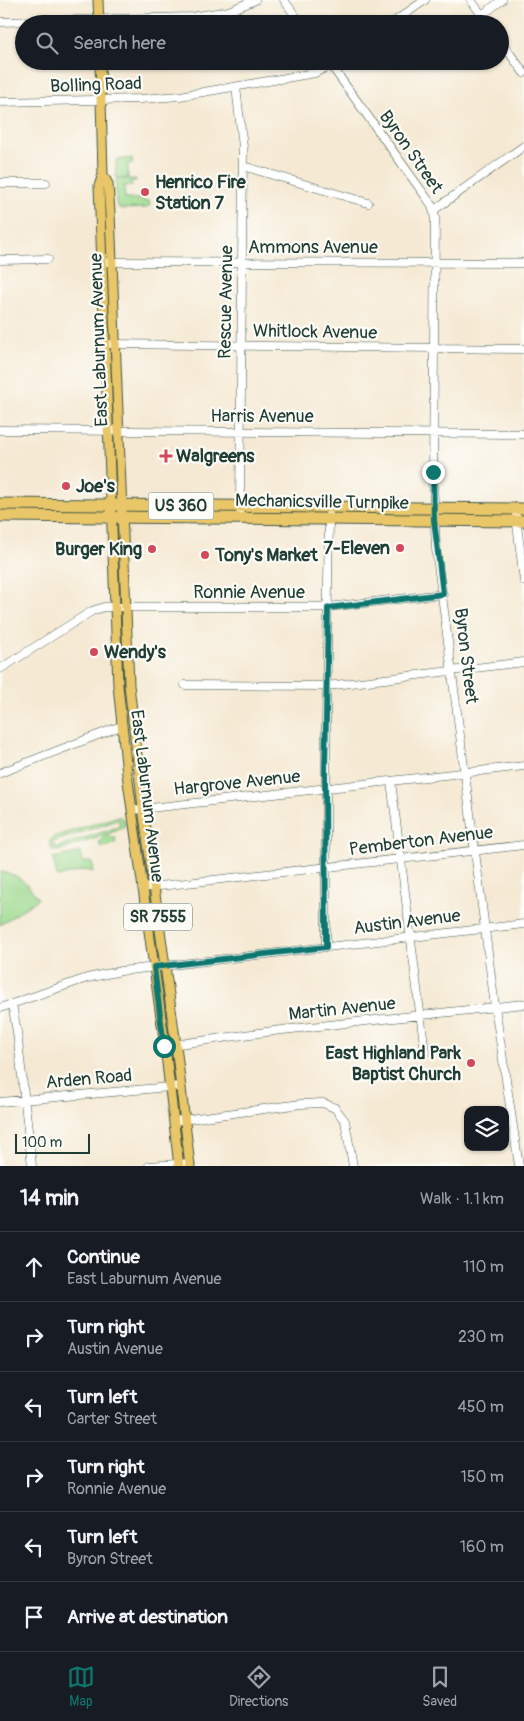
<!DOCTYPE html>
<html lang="en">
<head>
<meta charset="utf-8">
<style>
  body { margin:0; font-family:Pangolin,sans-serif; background:#242831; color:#f1f3f6 }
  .controls { position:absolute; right:15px; bottom:15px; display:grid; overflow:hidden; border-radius:10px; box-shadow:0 1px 4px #0004 }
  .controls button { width:45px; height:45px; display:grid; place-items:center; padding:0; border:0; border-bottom:1px solid #363941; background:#171b24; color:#f1f3f6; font:25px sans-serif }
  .scale { position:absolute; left:15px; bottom:12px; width:75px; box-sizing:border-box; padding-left:5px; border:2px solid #1f3d34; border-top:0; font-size:14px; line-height:18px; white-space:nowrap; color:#1f3d34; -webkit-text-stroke:4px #fdfcf7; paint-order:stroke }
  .stop { position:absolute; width:15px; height:15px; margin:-11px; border:4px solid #0f766e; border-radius:50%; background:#fff }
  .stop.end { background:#0f766e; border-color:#fff; box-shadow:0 1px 5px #0008 }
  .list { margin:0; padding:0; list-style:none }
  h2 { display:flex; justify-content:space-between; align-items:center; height:65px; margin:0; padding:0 20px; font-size:21px }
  h2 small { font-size:16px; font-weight:400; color:#9ea1a6 }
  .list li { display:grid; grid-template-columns:32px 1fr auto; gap:15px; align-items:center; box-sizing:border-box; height:70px; padding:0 20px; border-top:1px solid #363941 }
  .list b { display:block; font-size:19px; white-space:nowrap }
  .list p { margin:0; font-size:16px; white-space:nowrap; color:#9ea1a6 }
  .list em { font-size:16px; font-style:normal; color:#9ea1a6 }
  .icon { flex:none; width:28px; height:28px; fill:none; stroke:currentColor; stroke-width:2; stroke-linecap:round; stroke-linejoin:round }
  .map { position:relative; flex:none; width:524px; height:1166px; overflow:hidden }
  .search { position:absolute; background:#171b24; box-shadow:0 1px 4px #0004; left:15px; right:15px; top:15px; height:55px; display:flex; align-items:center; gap:12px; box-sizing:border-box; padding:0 18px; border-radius:28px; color:#9ea1a6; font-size:19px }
  .sheet { height:485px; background:#171b24 }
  nav { display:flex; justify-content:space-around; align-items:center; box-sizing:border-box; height:70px; border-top:1px solid #363941; background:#171b24; font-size:14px; color:#9ea1a6 }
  nav a { display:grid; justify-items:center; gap:2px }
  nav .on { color:#0f766e }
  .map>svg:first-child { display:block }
  .green { fill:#9cd98e; stroke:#5e8b61; fill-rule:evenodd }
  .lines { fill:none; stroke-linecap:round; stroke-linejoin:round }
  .minor-casing { stroke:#3f574c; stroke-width:9 }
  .major-casing { stroke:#3f574c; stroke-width:11 }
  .highway-casing { stroke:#3f574c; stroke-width:13 }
  .minor { stroke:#fff; stroke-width:8 }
  .major { stroke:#e9c769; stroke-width:9 }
  .highway { stroke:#e9c769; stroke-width:11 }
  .route { stroke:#0f766e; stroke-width:6 }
  .poi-dot { fill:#d1495b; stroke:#fdfcf7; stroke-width:2 }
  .labels { text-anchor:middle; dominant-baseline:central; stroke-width:4.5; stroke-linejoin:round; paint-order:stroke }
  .shield { fill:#fdfcf7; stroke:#62766e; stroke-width:1 }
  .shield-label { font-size:16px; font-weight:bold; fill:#1f3d34 }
  .street-label { font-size:18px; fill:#1f3d34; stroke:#fdfcf7 }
  .poi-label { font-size:18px; font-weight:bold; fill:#1f3d34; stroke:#fdfcf7; text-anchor:start }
</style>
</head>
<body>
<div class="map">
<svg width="524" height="1166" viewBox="0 0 524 1166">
  <rect width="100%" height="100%" fill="#fdfcf7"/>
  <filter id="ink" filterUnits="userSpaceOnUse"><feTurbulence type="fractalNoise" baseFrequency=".02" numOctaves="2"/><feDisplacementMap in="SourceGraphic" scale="10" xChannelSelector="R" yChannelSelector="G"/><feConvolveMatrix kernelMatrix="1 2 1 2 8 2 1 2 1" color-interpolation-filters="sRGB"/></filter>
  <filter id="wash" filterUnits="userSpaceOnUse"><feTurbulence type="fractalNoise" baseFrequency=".0096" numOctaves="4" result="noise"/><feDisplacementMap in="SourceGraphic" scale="20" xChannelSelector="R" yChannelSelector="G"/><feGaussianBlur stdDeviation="1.12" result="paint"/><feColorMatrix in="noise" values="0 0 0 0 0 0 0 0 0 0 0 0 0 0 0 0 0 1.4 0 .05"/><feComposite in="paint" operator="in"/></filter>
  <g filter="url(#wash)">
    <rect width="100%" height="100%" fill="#f5e9d3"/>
    <path class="green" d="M132 158 133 163 128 164V178H116V160Z
      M116 179H136V181H131L132 186H124L125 199H143V201H149L150 205 147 208 121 209 118 207 116 203Z
      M119 816 124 820 125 824 123 828 105 835 115 837 116 842C112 846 104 848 100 846L99 842 103 840V836L58 851 52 850 49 842 53 837ZM118 820 120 824 118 827 57 847 53 845V843L56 841Z
      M80 852 83 862H91L94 868 93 872 85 870 57 877 53 858Z
      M0 872C18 873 29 885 38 899L0 925Z"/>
  </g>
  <g filter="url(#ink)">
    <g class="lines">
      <g class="minor-casing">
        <path id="minor" d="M284 0 301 24
          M471 0 488 24
          M482 15 502 0
          M0 22 191 17 229 11 255 0
          M391 24 425 0
          M500 40 524 73
          M328 61 426 197 431 204 435 216 433 480 436 549 495 1007 519 1166
          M236 87 243 147 240 510
          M0 102 140 99 180 96 315 73 338 61
          M243 166 368 203
          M0 183H46
          M434 210 524 146
          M0 260 48 259
          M102 262 524 263
          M111 344 524 349
          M0 430 524 434
          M516 516 524 581
          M0 669 92 611 104 607H328L443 594
          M185 685 327 686 524 662
          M0 773 121 726
          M391 781 425 1052
          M132 810 524 766
          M142 888 524 845
          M326 947V725L329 515
          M12 1004 17 1032 32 1166
          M0 1008 87 978 121 971 524 924
          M165 1046 273 1031 524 1004
          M0 1102 181 1086
          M174 1121 301 1104 323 1103 335 1108 345 1121 353 1166
          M149 1166 190 1163"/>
      </g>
      <g class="major-casing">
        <path id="major" d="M98 0 99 24
          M100 61 103 175 99 186 118 685 127 774 165 1046 179 1166
          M103 175 108 184 110 213 129 685 143 808 176 1045 190 1166"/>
      </g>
      <g class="highway-casing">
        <path id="highway" d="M0 504 524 509
          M0 516 524 521"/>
      </g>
      <use href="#minor" class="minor"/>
      <use href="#major" class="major"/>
      <use href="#highway" class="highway"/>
    </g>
  </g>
  <g class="lines" filter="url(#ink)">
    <path class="route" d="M164 1046 154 967 326 947 325 772 328 608 443 594 434 520 433 472"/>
  </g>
  <g class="poi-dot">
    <circle cx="145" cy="192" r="5"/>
    <path d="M163.5 448.5h5v5h5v5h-5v5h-5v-5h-5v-5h5z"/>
    <circle cx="66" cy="486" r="5"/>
    <circle cx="400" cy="548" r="5"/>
    <circle cx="152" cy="549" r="5"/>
    <circle cx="205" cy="555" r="5"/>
    <circle cx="94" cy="652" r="5"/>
    <circle cx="471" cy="1063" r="5"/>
  </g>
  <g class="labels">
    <g class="shield">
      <rect x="148.5" y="492.5" width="65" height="27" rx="4"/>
      <rect x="124" y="903.5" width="68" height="27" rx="4"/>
    </g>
    <g class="shield-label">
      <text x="181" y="506">US 360</text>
      <text x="158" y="917">SR 7555</text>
    </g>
    <g class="street-label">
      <text transform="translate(96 85) rotate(-2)">Bolling Road</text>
      <text transform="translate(411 152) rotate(55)">Byron Street</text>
      <text x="313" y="247">Ammons Avenue</text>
      <text transform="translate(226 302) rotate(-89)">Rescue Avenue</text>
      <text transform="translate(315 332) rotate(1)">Whitlock Avenue</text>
      <text transform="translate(99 340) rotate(-92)">East Laburnum Avenue</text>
      <text x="262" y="416">Harris Avenue</text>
      <text transform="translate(322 502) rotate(1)">Mechanicsville Turnpike</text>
      <text x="249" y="592">Ronnie Avenue</text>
      <text transform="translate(466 656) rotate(83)">Byron Street</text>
      <text transform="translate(237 783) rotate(-6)">Hargrove Avenue</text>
      <text transform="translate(147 796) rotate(83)">East Laburnum Avenue</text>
      <text transform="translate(421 841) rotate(-7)">Pemberton Avenue</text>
      <text transform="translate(407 922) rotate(-7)">Austin Avenue</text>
      <text transform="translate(342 1009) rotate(-6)">Martin Avenue</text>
      <text transform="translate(89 1079) rotate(-5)">Arden Road</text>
    </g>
    <g class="poi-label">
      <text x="155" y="182">Henrico Fire<tspan x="155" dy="21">Station 7</tspan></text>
      <text x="176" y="456">Walgreens</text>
      <text x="76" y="486">Joe's</text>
      <text x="390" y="548" text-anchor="end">7-Eleven</text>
      <text x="142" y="549" text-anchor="end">Burger King</text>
      <text x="215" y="555">Tony's Market</text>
      <text x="104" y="652">Wendy's</text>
      <text x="461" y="1053" text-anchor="end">East Highland Park<tspan x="461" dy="21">Baptist Church</tspan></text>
    </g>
  </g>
</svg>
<div class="controls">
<button><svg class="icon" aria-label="layers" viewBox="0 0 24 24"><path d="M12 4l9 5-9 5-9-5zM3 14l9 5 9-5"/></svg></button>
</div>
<div class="scale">100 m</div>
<div class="stop" style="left:164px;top:1046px"></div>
<div class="stop end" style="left:433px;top:472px"></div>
<div class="search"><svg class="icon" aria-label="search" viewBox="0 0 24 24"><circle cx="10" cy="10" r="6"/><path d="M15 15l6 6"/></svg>Search here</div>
</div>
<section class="sheet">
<h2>14 min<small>Walk · 1.1 km</small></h2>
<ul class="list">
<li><svg class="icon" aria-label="ahead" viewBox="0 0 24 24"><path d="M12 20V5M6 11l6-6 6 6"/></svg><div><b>Continue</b><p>East Laburnum Avenue</p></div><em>110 m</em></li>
<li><svg class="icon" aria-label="right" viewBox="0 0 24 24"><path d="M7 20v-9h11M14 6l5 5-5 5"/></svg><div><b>Turn right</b><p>Austin Avenue</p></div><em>230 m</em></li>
<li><svg class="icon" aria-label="left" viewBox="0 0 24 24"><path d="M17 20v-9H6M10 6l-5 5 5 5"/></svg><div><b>Turn left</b><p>Carter Street</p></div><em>450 m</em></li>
<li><svg class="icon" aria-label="right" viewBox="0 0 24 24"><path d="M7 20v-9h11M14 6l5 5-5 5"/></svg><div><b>Turn right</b><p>Ronnie Avenue</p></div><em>150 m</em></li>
<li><svg class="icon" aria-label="left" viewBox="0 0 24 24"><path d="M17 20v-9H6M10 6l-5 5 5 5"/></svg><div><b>Turn left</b><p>Byron Street</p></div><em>160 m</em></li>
<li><svg class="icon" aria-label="arrive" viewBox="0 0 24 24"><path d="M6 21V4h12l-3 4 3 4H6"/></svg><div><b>Arrive at destination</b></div></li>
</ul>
</section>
<nav>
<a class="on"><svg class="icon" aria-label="map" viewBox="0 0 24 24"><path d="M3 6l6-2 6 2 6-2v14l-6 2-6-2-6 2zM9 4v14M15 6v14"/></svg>Map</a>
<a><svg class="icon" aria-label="directions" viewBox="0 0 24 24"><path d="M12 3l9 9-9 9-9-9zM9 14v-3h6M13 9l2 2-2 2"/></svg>Directions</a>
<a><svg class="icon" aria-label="saved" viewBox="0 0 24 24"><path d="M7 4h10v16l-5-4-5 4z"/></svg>Saved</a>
</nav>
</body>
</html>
